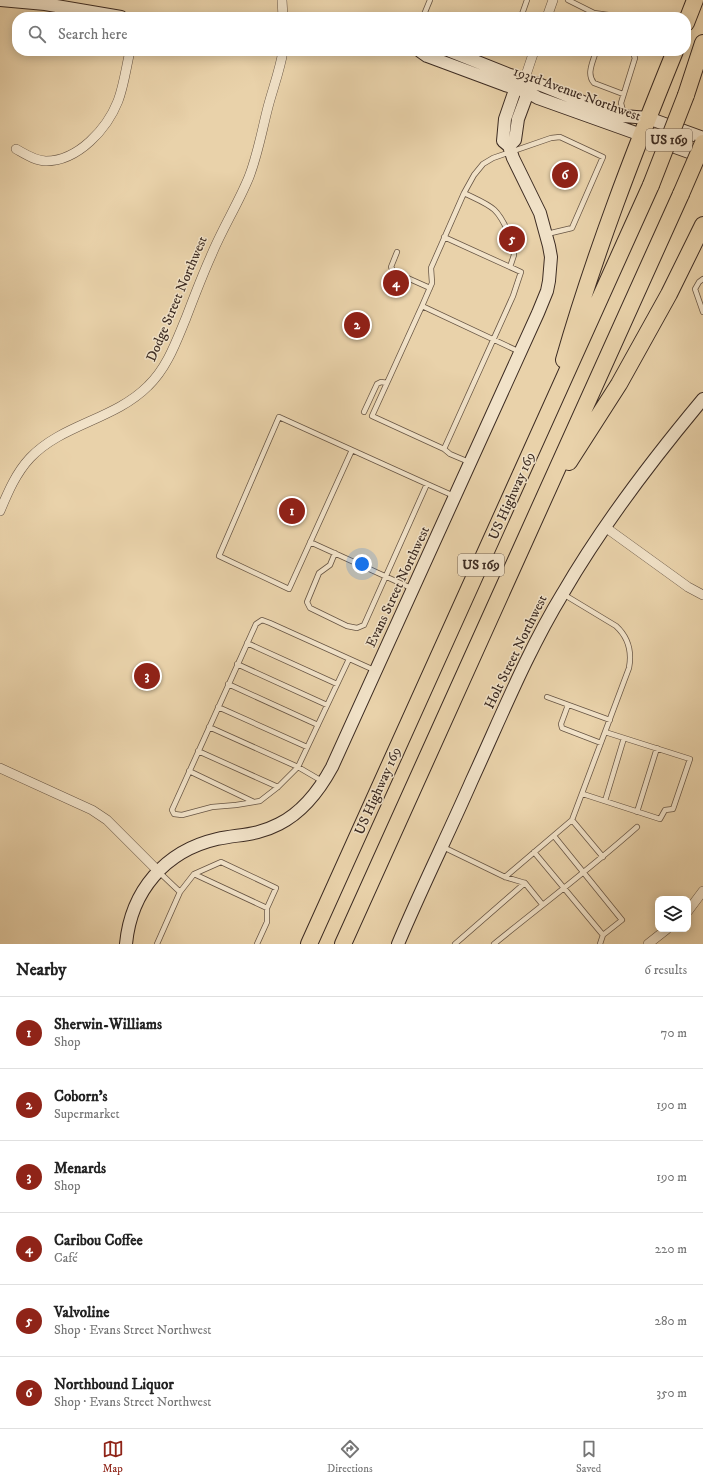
<!DOCTYPE html>
<html lang="en">
<head>
<meta charset="utf-8">
<style>
  body { margin:0; font-family:"IM FELL DW Pica",serif; background:#f2f2f2; color:#222 }
  .controls { position:absolute; right:12px; bottom:12px; display:grid; overflow:hidden; border-radius:8px; box-shadow:0 2px 10px #0003 }
  .controls button { width:36px; height:36px; display:grid; place-items:center; padding:0; border:0; border-bottom:1px solid #e0e0e0; background:#fff; color:#222; font:20px sans-serif }
  .you { position:absolute; left:362px; top:564px; width:14px; height:14px; margin:-10px; border:3px solid #fff; border-radius:50%; background:#1a73e8; box-shadow:0 0 0 6px #1a73e833 }
  .badge { display:grid; place-items:center; width:26px; height:26px; border-radius:50%; background:#8f2418; color:#fff; font-size:13px; font-weight:700 }
  .pin { position:absolute; translate:-50% -50%; border:2px solid #fff; box-shadow:0 1px 4px #0006 }
  .list { margin:0; padding:0; list-style:none }
  h2 { display:flex; justify-content:space-between; align-items:center; height:52px; margin:0; padding:0 16px; font-size:17px }
  h2 small { font-size:13px; font-weight:400; color:#767676 }
  .list li { display:grid; grid-template-columns:26px 1fr auto; gap:12px; align-items:center; box-sizing:border-box; height:72px; padding:0 16px; border-top:1px solid #e0e0e0 }
  .list b { display:block; font-size:15px; white-space:nowrap }
  .list p { margin:0; font-size:13px; white-space:nowrap; color:#767676 }
  .list em { font-size:13px; font-style:normal; color:#767676 }
  .icon { flex:none; width:22px; height:22px; fill:none; stroke:currentColor; stroke-width:2; stroke-linecap:round; stroke-linejoin:round }
  .map { position:relative; flex:none; width:703px; height:944px; overflow:hidden }
  .search { position:absolute; background:#fff; box-shadow:0 2px 10px #0003; left:12px; right:12px; top:12px; height:44px; display:flex; align-items:center; gap:10px; box-sizing:border-box; padding:0 14px; border-radius:16px; color:#767676; font-size:15px }
  .sheet { height:484px; background:#fff }
  nav { display:flex; justify-content:space-around; align-items:center; box-sizing:border-box; height:56px; border-top:1px solid #e0e0e0; background:#fff; font-size:11px; color:#767676 }
  nav a { display:grid; justify-items:center; gap:2px }
  nav .on { color:#8f2418 }
  .map>svg:first-child { display:block }
  .lines { fill:none; stroke-linecap:round; stroke-linejoin:round }
  .lane-casing { stroke:#675544; stroke-width:6 }
  .street-casing { stroke:#675544; stroke-width:10 }
  .secondary-casing { stroke:#3c2b22; stroke-width:14 }
  .highway-casing { stroke:#3c2b22; stroke-width:18 }
  .lane { stroke:#f1e2c8; stroke-width:4.5 }
  .street { stroke:#f1e2c8; stroke-width:9 }
  .secondary { stroke:#f1e2c8; stroke-width:12 }
  .highway { stroke:#e9d2aa; stroke-width:16 }
  .highway-bridge-casing { stroke:#3c2b22; stroke-width:18; stroke-linecap:butt }
  .highway-bridge { stroke:#e9d2aa; stroke-width:16 }
  .labels { text-anchor:middle; dominant-baseline:central; stroke-width:3; stroke-linejoin:round; paint-order:stroke }
  .shield { fill:#f1e2c8; stroke:#726254; stroke-width:1 }
  .shield-label { font-size:13px; font-weight:bold; fill:#3c2b22 }
  .street-label { font-size:14px; fill:#3c2b22; stroke:#f1e2c8 }
</style>
</head>
<body>
<div class="map">
<svg width="703" height="944" viewBox="0 0 703 944">
  <rect width="100%" height="100%" fill="#e9d2aa"/>
  <filter id="stains"><feTurbulence type="fractalNoise" baseFrequency=".005" numOctaves="4"/><feColorMatrix values="0 0 0 0 .2 0 0 0 0 .09 0 0 0 0 .02 0 0 0 .5 -.17"/></filter>
  <radialGradient id="worn" r=".72"><stop offset=".6" stop-color="#630" stop-opacity="0"/><stop offset="1" stop-color="#630" stop-opacity=".3"/></radialGradient>
  <g class="lines">
    <g class="lane-casing">
      <path id="lane" d="M568 0 594 13 623 17
        M423 17 430 0
        M521 17 527 0
        M596 51C593 62 586 74 594 83L623 94
        M624 115 621 103 635 58 632 51
        M464 193C491 206 497 206 509 234
        M397 252 391 267 394 272 430 288
        M510 267 514 255 513 245
        M703 279 699 282 695 289 703 312
        M422 306 520 352
        M364 412 377 384 381 382 387 383
        M444 449 513 296 521 272 444 237
        M352 450 289 589 219 556 279 417 427 484 454 496
        M469 462 450 454 444 449 372 416 422 306 432 283 431 268 464 193 474 175 483 164 493 158 551 138 560 137 603 157 572 228 547 234
        M310 542 411 588
        M335 553 330 565 319 573 307 602 310 608 347 626 357 628 364 625 427 484
        M247 643 337 684
        M349 659 298 767 278 787 260 801 236 805 212 807 182 815 174 814 172 810 256 624 262 620 270 623 374 670
        M237 664 327 705
        M228 684 318 725
        M547 697 610 720
        M568 705 561 724 562 728 601 743
        M218 707 307 747
        M209 727 298 767 322 781
        M198 751 278 787
        M189 771 254 802
        M583 794 660 819 665 810 673 809 690 759 605 732
        M605 801 624 738
        M637 812 657 748
        M572 820 603 857
        M554 836 622 920 603 935 600 944
        M443 847 505 877 525 883 542 904
        M534 852 603 935
        M194 874 267 908
        M505 877 572 820 629 668C632 652 628 637 616 626L563 594
        M180 892 194 874 221 862 276 888 267 908V922L257 944
        M157 944 180 892 159 872
        M455 944 525 883
        M494 944C542 905 591 868 637 827"/>
    </g>
    <g class="street-casing">
      <path id="street" d="M282 0 283 17
        M547 17 553 0
        M526 79 527 72 534 51
        M16 149C25 154 35 161 46 161 78 161 107 129 118 101 124 85 126 68 130 51
        M0 511C8 492 16 473 30 458 62 424 114 420 148 386 167 368 176 342 186 318 194 297 202 276 211 256 222 229 238 204 249 177 258 154 262 130 268 107 273 88 280 70 283 51
        M605 527 688 587 703 595
        M0 768 92 810 107 820 158 871
        M688 911 703 891
        M648 944 667 929"/>
    </g>
    <g class="secondary-casing">
      <path id="secondary" d="M0 0 45 4 121 17
        M420 51 427 56 505 85 528 92 538 98 703 157
        M450 51 510 75 541 85 588 104 624 116 648 118 703 138
        M509 146 515 140 518 119 528 92 527 84
        M126 944C131 891 165 851 217 839 240 834 256 836 279 824 303 812 319 791 332 767L538 313 547 291 549 281 551 257 549 246 540 213 513 158 509 146 503 141 505 119 516 87 526 79
        M398 944C421 889 448 835 472 780 501 717 527 652 563 593 603 524 652 460 703 399"/>
    </g>
    <g class="highway-casing">
      <path id="highway" d="M686 23 695 0
        M686 95 703 43
        M564 360C594 255 634 152 675 51
        M569 462 619 384 669 294 703 225
        M309 944 651 185
        M343 944 681 194"/>
    </g>
    <use href="#lane" class="lane"/>
    <use href="#street" class="street"/>
    <use href="#secondary" class="secondary"/>
    <use href="#highway" class="highway"/>
    <g class="highway-bridge-casing">
      <path id="highway-bridge" d="M651 185 686 95
        M681 194 703 143"/>
    </g>
    <use href="#highway-bridge" class="highway-bridge"/>
  </g>
  <g class="labels">
    <g class="shield">
      <rect x="646" y="129" width="46" height="22" rx="3"/>
      <rect x="458" y="554" width="46" height="22" rx="3"/>
    </g>
    <g class="shield-label">
      <text x="669" y="140">US 169</text>
      <text x="481" y="565">US 169</text>
    </g>
    <g class="street-label">
      <text transform="translate(577 94) rotate(20)">193rd Avenue Northwest</text>
      <text transform="translate(177 299) rotate(-67)">Dodge Street Northwest</text>
      <text transform="translate(512 496) rotate(-66)">US Highway 169</text>
      <text transform="translate(398 587) rotate(-65)">Evans Street Northwest</text>
      <text transform="translate(516 652) rotate(-64)">Holt Street Northwest</text>
      <text transform="translate(378 791) rotate(-66)">US Highway 169</text>
    </g>
  </g>
  <rect width="100%" height="100%" filter="url(#stains)"/>
  <rect width="100%" height="100%" fill="url(#worn)"/>
</svg>
<div class="controls">
<button><svg class="icon" aria-label="layers" viewBox="0 0 24 24"><path d="M12 4l9 5-9 5-9-5zM3 14l9 5 9-5"/></svg></button>
</div>
<div class="you"></div>
<div class="pin badge" style="left:292px;top:511px">1</div>
<div class="pin badge" style="left:357px;top:325px">2</div>
<div class="pin badge" style="left:147px;top:676px">3</div>
<div class="pin badge" style="left:396px;top:283px">4</div>
<div class="pin badge" style="left:512px;top:239px">5</div>
<div class="pin badge" style="left:565px;top:175px">6</div>
<div class="search"><svg class="icon" aria-label="search" viewBox="0 0 24 24"><circle cx="10" cy="10" r="6"/><path d="M15 15l6 6"/></svg>Search here</div>
</div>
<section class="sheet">
<h2>Nearby<small>6 results</small></h2>
<ul class="list">
<li><span class="badge">1</span><div><b>Sherwin-Williams</b><p>Shop</p></div><em>70 m</em></li>
<li><span class="badge">2</span><div><b>Coborn's</b><p>Supermarket</p></div><em>190 m</em></li>
<li><span class="badge">3</span><div><b>Menards</b><p>Shop</p></div><em>190 m</em></li>
<li><span class="badge">4</span><div><b>Caribou Coffee</b><p>Café</p></div><em>220 m</em></li>
<li><span class="badge">5</span><div><b>Valvoline</b><p>Shop · Evans Street Northwest</p></div><em>280 m</em></li>
<li><span class="badge">6</span><div><b>Northbound Liquor</b><p>Shop · Evans Street Northwest</p></div><em>350 m</em></li>
</ul>
</section>
<nav>
<a class="on"><svg class="icon" aria-label="map" viewBox="0 0 24 24"><path d="M3 6l6-2 6 2 6-2v14l-6 2-6-2-6 2zM9 4v14M15 6v14"/></svg>Map</a>
<a><svg class="icon" aria-label="directions" viewBox="0 0 24 24"><path d="M12 3l9 9-9 9-9-9zM9 14v-3h6M13 9l2 2-2 2"/></svg>Directions</a>
<a><svg class="icon" aria-label="saved" viewBox="0 0 24 24"><path d="M7 4h10v16l-5-4-5 4z"/></svg>Saved</a>
</nav>
</body>
</html>
